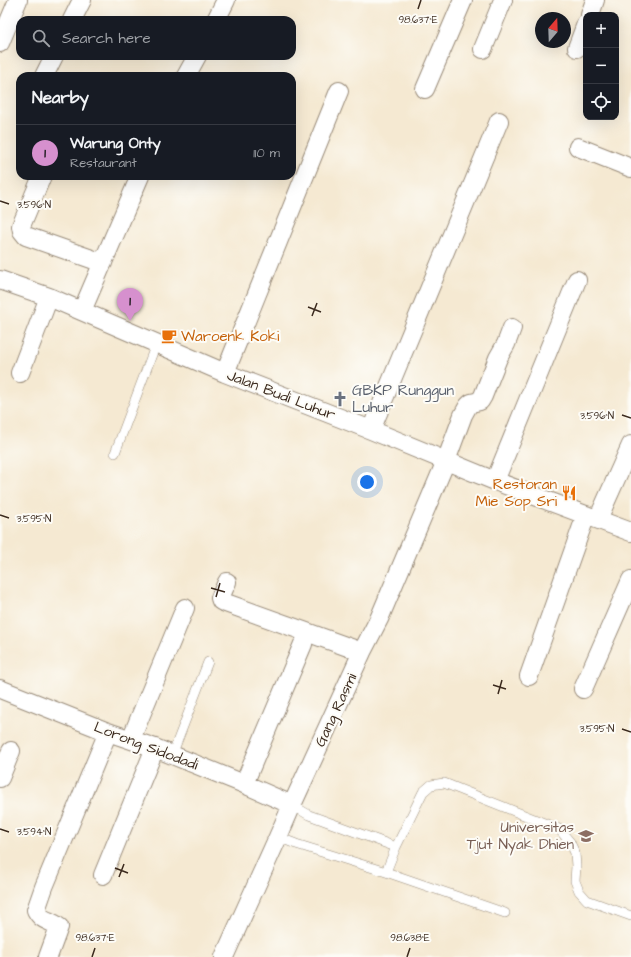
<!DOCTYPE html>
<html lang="en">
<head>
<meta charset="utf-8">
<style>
  body { margin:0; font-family:"Architects Daughter",sans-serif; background:#20242c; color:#f1f3f6 }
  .controls { position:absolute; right:12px; top:12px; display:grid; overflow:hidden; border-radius:8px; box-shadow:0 4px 16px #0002 }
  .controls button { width:36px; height:36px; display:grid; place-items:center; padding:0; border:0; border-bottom:1px solid #363941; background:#171b24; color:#f1f3f6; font:20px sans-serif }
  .compass { position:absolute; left:535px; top:12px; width:36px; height:36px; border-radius:50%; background:#171b24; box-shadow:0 4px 16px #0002; rotate:19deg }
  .you { position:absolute; left:367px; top:482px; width:14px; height:14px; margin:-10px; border:3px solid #fff; border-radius:50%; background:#1a73e8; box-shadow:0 0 0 6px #1a73e833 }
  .badge { display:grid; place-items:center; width:26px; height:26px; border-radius:50%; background:#d690ce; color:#111; font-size:13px; font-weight:700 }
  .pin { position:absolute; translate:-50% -33px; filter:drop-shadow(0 1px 2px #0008) }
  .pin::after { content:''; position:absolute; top:21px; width:14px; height:12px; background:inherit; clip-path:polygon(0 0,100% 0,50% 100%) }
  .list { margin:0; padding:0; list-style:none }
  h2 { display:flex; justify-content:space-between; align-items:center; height:52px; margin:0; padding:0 16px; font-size:17px }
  h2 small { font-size:13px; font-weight:400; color:#9ea1a6 }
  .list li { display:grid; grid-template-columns:26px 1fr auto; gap:12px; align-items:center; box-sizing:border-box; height:56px; padding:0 16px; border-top:1px solid #363941 }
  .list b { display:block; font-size:15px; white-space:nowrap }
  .list p { margin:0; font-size:13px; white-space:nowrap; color:#9ea1a6 }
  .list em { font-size:13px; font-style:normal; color:#9ea1a6 }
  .icon { flex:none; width:22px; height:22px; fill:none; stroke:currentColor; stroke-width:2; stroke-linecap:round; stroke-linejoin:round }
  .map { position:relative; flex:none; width:631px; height:957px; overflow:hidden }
  .search { position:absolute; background:#171b24; box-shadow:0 4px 16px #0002; left:16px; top:16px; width:280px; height:44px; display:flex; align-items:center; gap:10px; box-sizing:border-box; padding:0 14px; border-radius:12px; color:#9ea1a6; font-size:15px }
  .panel { position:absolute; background:#171b24; box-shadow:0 4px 16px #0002; left:16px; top:72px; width:280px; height:108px; border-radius:12px }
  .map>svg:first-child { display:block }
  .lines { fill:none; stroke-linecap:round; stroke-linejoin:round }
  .service-casing { stroke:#988a78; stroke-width:10 }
  .minor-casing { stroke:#988a78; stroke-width:20 }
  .service { stroke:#fff; stroke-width:9 }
  .minor { stroke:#fff; stroke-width:18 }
  .ticks { fill:none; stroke:#3b2a1e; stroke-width:1.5 }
  .labels { text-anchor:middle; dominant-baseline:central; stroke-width:4; stroke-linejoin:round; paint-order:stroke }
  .food-label { font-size:15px; fill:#c56008; stroke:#fdfcf7; text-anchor:start }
  .worship-label { font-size:15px; fill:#5b616d; stroke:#fdfcf7; text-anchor:start }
  .street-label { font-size:15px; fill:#3b2a1e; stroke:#fdfcf7 }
  .education-label { font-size:15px; fill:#785e54; stroke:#fdfcf7; text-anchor:end }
  .ticks-label { font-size:10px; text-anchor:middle; fill:#3b2a1e; stroke:#fdfcf7; stroke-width:4; stroke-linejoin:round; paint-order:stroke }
</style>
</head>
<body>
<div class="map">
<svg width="631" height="957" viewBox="0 0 631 957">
  <rect width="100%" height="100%" fill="#fdfcf7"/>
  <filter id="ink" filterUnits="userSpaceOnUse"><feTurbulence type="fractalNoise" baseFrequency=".025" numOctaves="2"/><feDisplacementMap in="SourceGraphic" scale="8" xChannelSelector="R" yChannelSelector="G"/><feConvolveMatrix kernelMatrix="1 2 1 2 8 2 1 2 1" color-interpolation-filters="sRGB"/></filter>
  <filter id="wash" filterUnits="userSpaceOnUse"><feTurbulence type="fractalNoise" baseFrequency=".012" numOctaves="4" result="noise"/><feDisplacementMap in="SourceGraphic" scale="16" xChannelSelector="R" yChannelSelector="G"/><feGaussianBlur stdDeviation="0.9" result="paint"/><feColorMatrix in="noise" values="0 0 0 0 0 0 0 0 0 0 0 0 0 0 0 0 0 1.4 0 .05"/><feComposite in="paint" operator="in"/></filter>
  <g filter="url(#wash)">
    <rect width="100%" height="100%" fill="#f5e9d2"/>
  </g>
  <g filter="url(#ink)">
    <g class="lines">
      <g class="service-casing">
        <path id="service" d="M115 453 156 344
          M172 755 208 662
          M292 805 309 815 396 847
          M278 837 296 844 386 872 396 847 423 792 431 785 444 783 559 829 570 842 575 853 576 866 575 881 579 891 587 900 631 916
          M386 872 505 913"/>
      </g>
      <g class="minor-casing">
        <path id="minor" d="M590 15 595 0
          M72 20 82 0
          M216 20 226 0
          M0 43 18 0
          M577 48 586 24
          M483 49 503 0
          M44 76 54 56
          M186 76 197 56
          M425 89 463 0
          M578 147 631 168
          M42 176 21 226 22 231 26 236 103 263
          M0 280 49 297 225 373 371 430 495 481 631 532
          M82 311 140 176
          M20 373 49 297
          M225 373 339 91
          M371 430 499 121
          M495 481 577 280
          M598 519 631 445
          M227 582 220 598 221 601 223 602 362 652
          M529 676 586 515
          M0 689 108 732 155 748 244 784 292 805
          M583 689 631 580
          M131 739 185 608
          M0 778 11 751
          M244 784 303 644
          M103 875 155 748
          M48 957 59 927C50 919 43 923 36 910L44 887 108 732
          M224 957 278 837 292 805 362 652 379 619 446 461 463 415 468 406 471 403 480 401 483 396 498 358 506 344 512 328"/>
      </g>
      <use href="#service" class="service"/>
      <use href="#minor" class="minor"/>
    </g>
  </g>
  <path class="ticks" d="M418 9 421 0M0 201 9 204M308 307 321 312M312 316 317 303M622 415 631 418M0 515 9 518M211 588 225 592M216 597 220 583M493 685 506 689M498 694 502 680M622 729 631 732M0 829 9 832M115 868 128 873M119 877 124 864M92 957 95 948M407 957 410 948"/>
  <defs>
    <g id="cafe-bare" transform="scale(1.2)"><path d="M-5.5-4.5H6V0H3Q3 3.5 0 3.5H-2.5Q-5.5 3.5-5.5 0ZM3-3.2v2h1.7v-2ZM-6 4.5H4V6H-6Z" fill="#e8710a" stroke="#fdfcf7" stroke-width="2.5" paint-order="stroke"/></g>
    <g id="church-bare" transform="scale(1.2)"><path d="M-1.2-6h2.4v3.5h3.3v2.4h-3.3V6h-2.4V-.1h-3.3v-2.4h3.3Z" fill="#6b7280" stroke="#fdfcf7" stroke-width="2.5" paint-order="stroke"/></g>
    <g id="restaurant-bare" transform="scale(1.2)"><path d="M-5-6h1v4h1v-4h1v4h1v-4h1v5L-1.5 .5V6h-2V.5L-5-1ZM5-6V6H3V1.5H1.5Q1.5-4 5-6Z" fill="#e8710a" stroke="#fdfcf7" stroke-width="2.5" paint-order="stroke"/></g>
    <g id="university-bare" transform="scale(1.2)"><path d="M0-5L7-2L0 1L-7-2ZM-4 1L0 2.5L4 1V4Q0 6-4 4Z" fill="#8d6e63" stroke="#fdfcf7" stroke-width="2.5" paint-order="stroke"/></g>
  </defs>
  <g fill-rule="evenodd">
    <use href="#cafe-bare" x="169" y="336"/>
    <use href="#church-bare" x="340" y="399"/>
    <use href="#restaurant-bare" x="569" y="493"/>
    <use href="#university-bare" x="586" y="836"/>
  </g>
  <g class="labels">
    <g class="food-label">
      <text x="181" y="336">Waroenk Koki</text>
      <text x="557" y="484" text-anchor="end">Restoran<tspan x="557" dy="17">Mie Sop Sri</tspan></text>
    </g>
    <g class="worship-label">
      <text x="352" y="390">GBKP Runggun<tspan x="352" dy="17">Luhur</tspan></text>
    </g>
    <g class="street-label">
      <text transform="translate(281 395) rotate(21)">Jalan Budi Luhur</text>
      <text transform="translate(336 710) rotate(-65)">Gang Rasmi</text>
      <text transform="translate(146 746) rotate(21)">Lorong Sidodadi</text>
    </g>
    <g class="education-label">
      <text x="574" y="827">Universitas<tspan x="574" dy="17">Tjut Nyak Dhien</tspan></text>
    </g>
  </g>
  <g class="ticks-label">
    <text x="418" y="23">98.637°E</text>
    <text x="34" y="208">3.596°N</text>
    <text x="597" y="419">3.596°N</text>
    <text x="34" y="522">3.595°N</text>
    <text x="597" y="732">3.595°N</text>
    <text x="34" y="835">3.594°N</text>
    <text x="95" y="941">98.637°E</text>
    <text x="410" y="941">98.638°E</text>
  </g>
</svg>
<div class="controls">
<button>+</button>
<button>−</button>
<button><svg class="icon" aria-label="locate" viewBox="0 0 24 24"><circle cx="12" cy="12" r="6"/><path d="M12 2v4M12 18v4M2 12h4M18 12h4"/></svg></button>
</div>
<svg class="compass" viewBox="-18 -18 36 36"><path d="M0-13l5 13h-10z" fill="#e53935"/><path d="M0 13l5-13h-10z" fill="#9ea1a6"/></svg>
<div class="you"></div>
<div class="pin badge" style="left:130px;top:321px">1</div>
<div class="search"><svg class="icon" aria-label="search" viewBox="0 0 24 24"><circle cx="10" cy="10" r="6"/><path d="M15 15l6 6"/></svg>Search here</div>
<section class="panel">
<h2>Nearby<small></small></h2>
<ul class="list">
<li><span class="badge">1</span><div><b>Warung Onty</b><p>Restaurant</p></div><em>110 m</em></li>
</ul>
</section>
</div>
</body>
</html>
